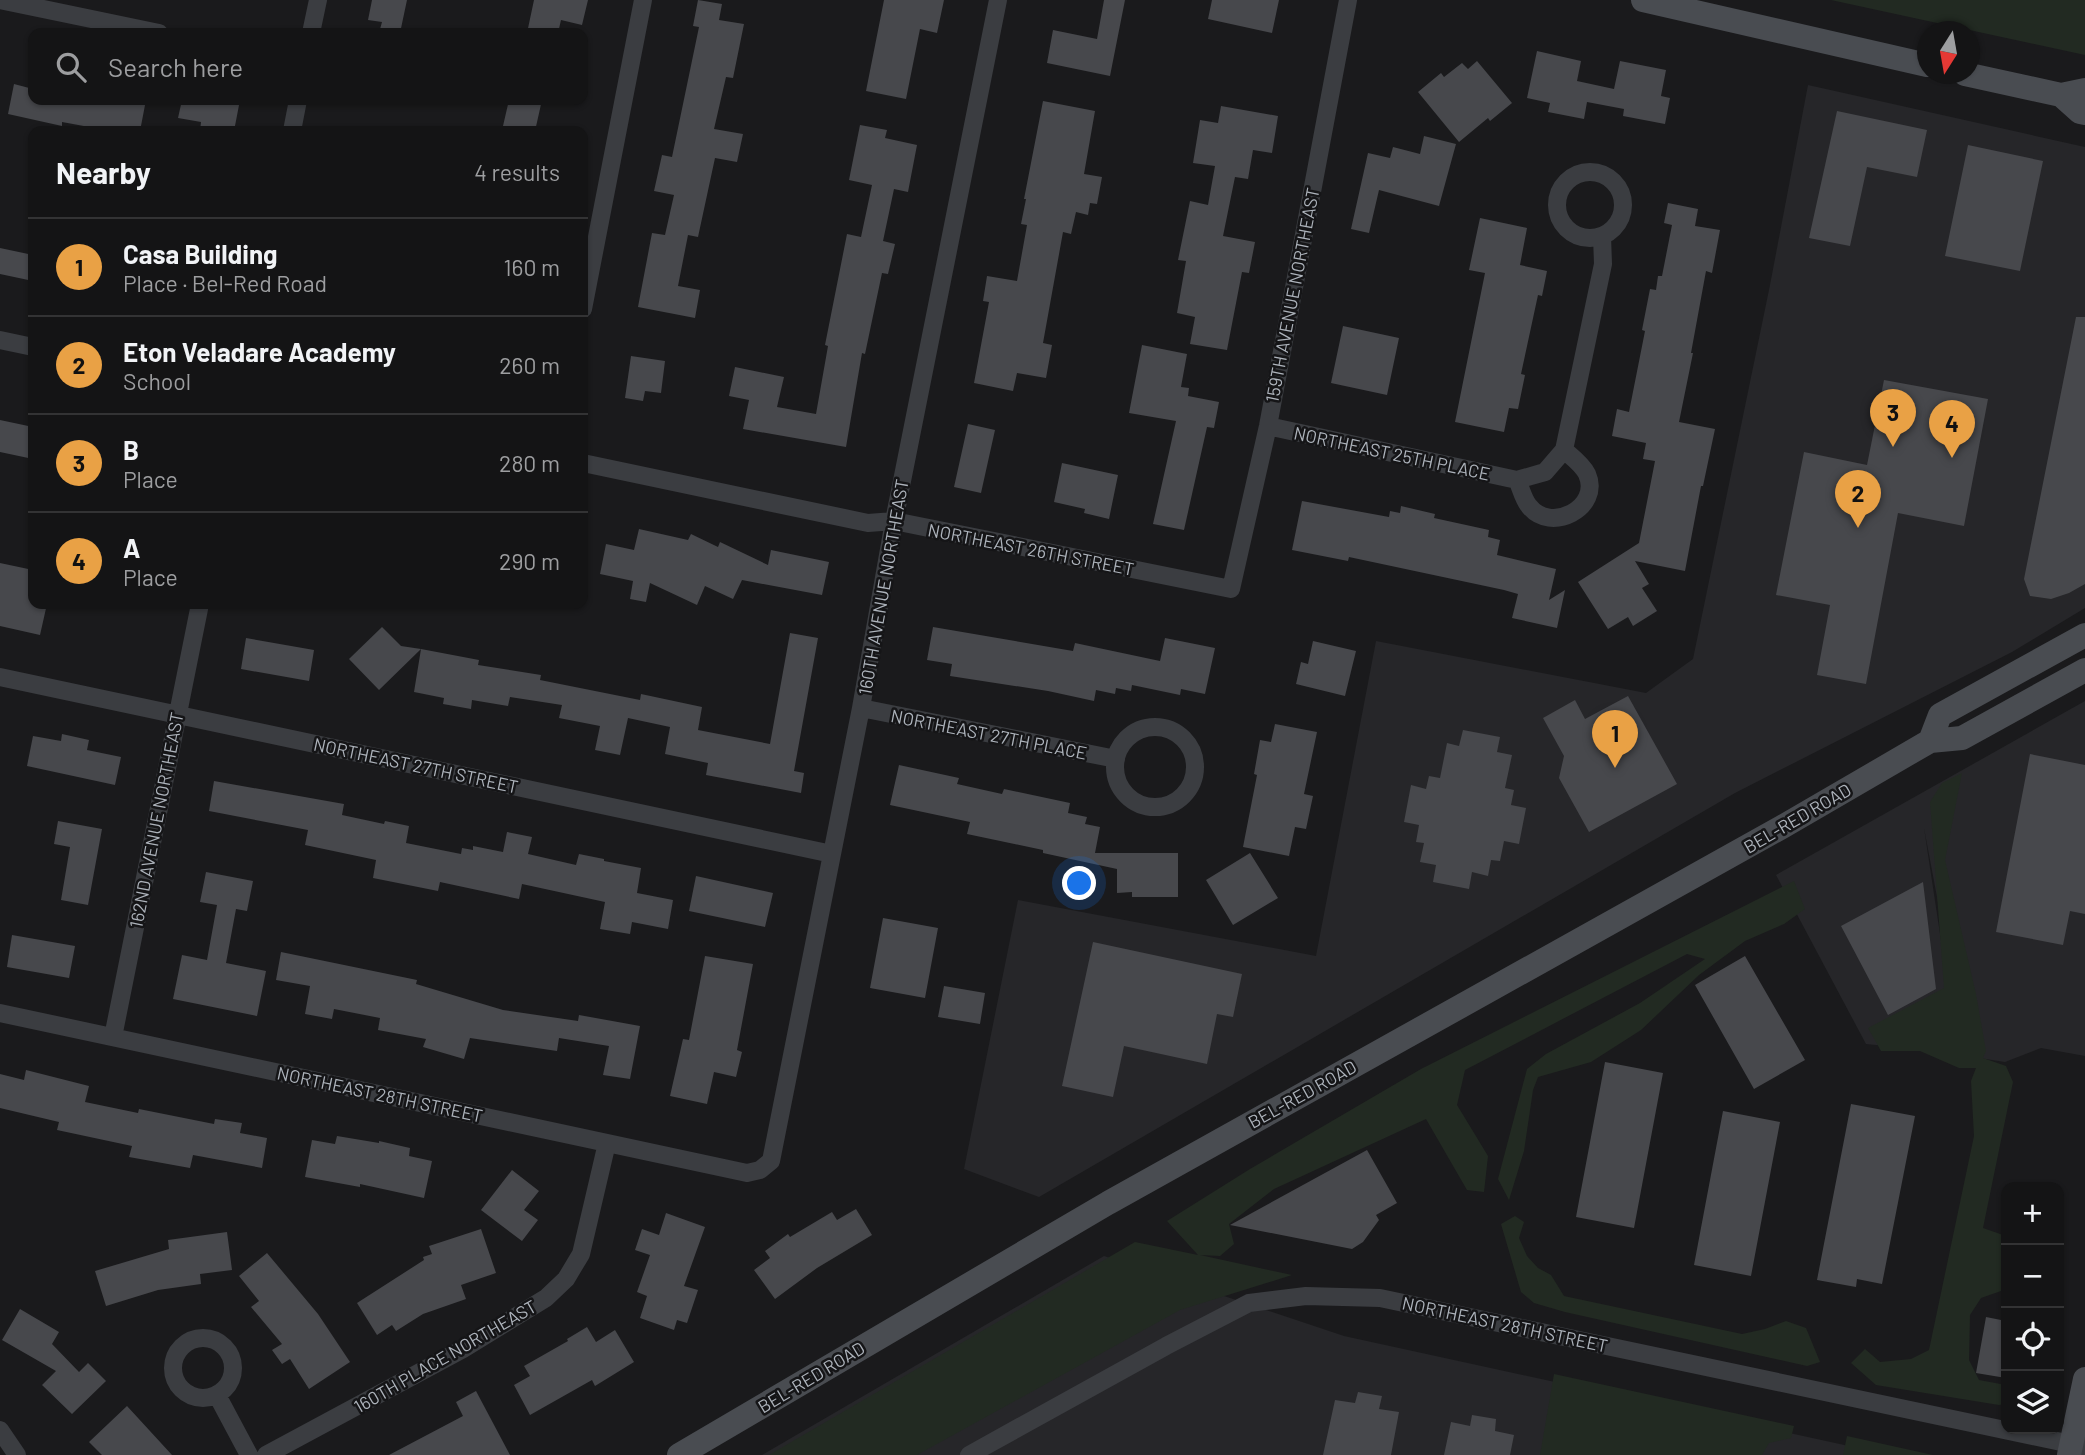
<!DOCTYPE html>
<html lang="en">
<head>
<meta charset="utf-8">
<style>
  body { margin:0; font-family:Barlow,sans-serif; background:#212122; color:#f1f3f6 }
  .controls { position:absolute; right:21px; bottom:21px; display:grid; overflow:hidden; border-radius:14px; box-shadow:0 2px 5px #0004 }
  .controls button { width:63px; height:63px; display:grid; place-items:center; padding:0; border:0; border-bottom:2px solid #333334; background:#141415; color:#f1f3f6; font:35px sans-serif }
  .compass { position:absolute; left:1917px; top:21px; width:63px; height:63px; border-radius:50%; background:#141415; box-shadow:0 2px 5px #0004; rotate:191deg }
  .you { position:absolute; left:1080px; top:884px; width:24px; height:24px; margin:-18px; border:5px solid #fff; border-radius:50%; background:#1a73e8; box-shadow:0 0 0 10px #1a73e833 }
  .badge { display:grid; place-items:center; width:46px; height:46px; border-radius:50%; background:#e9a145; color:#111; font-size:23px; font-weight:700 }
  .pin { position:absolute; translate:-50% -58px; filter:drop-shadow(0 2px 4px #0008) }
  .pin::after { content:''; position:absolute; top:37px; width:24px; height:21px; background:inherit; clip-path:polygon(0 0,100% 0,50% 100%) }
  .list { margin:0; padding:0; list-style:none }
  h2 { display:flex; justify-content:space-between; align-items:center; height:91px; margin:0; padding:0 28px; font-size:30px }
  h2 small { font-size:23px; font-weight:400; color:#9d9ea0 }
  .list li { display:grid; grid-template-columns:46px 1fr auto; gap:21px; align-items:center; box-sizing:border-box; height:98px; padding:0 28px; border-top:2px solid #333334 }
  .list b { display:block; font-size:26px; white-space:nowrap }
  .list p { margin:0; font-size:23px; white-space:nowrap; color:#9d9ea0 }
  .list em { font-size:23px; font-style:normal; color:#9d9ea0 }
  .icon { flex:none; width:38px; height:38px; fill:none; stroke:currentColor; stroke-width:2; stroke-linecap:round; stroke-linejoin:round }
  .map { position:relative; flex:none; width:2085px; height:1455px; overflow:hidden }
  .search { position:absolute; background:#141415; box-shadow:0 2px 5px #0004; left:28px; top:28px; width:560px; height:77px; display:flex; align-items:center; gap:18px; box-sizing:border-box; padding:0 24px; border-radius:14px; color:#9d9ea0; font-size:26px }
  .panel { position:absolute; background:#141415; box-shadow:0 2px 5px #0004; left:28px; top:126px; width:560px; height:483px; border-radius:14px }
  .map>svg:first-child { display:block }
  .built { fill:#262629 }
  .green { fill:#222a22 }
  .building { fill:#47484c }
  .lines { fill:none; stroke-linecap:round; stroke-linejoin:round }
  .minor { stroke:#3b3d41; stroke-width:18 }
  .secondary { stroke:#494c51; stroke-width:24 }
  .labels { text-anchor:middle; dominant-baseline:central; stroke-width:5; stroke-linejoin:round; paint-order:stroke }
  .street-label { font-size:18px; fill:#adb3bb; stroke:#151517 }
</style>
</head>
<body>
<div class="map">
<svg width="2085" height="1455" viewBox="0 0 2085 1455">
  <rect width="100%" height="100%" fill="#1a1a1c"/>
  <path class="built" d="M1808 85 2085 147V608L2012 652 1735 793 1039 1197 964 1169 1018 900 1316 956 1376 641 1646 693 1693 659 1770 285Z
    M2085 701V1056L2041 1048 2005 1062 1967 1056 1924 828 1958 1053 1866 1044 1776 875Z
    M1104 1256 1344 1336 1890 1455H762Z"/>
  <path class="green" d="M1831 0H2085V55Z
    M1962 773 1945 860 1976 994 1986 1051 1983 1058 2006 1066 2013 1082 1983 1228 2006 1236V1292L2001 1291 1981 1298 1970 1315 1969 1360 1979 1380 2006 1385V1404L1999 1405 1876 1385 1851 1363 1865 1349 1880 1362 1911 1359 1929 1350 1974 1136 1971 1081 1976 1068H1959L1920 1051H1881L1868 1028 1944 988 1930 802 1942 783Z
    M1794 881 1805 909 1784 924 1745 941 1699 975 1641 1030 1591 1062 1538 1077 1533 1090 1524 1151 1509 1200 1498 1179 1527 1069 1546 1054 1640 1003 1705 959 1687 954 1465 1070 1457 1105 1488 1156 1484 1192 1467 1190 1426 1119 1274 1189 1229 1224 1234 1244 1220 1256 1200 1255 1292 1275 1180 1310 917 1455H769L1135 1242 1198 1255 1167 1221 1250 1169 1421 1069Z
    M1515 1216 1524 1222 1519 1238 1527 1256 1538 1268 1551 1275 1564 1296 1742 1334 1765 1329 1786 1321 1806 1328 1820 1362 1807 1366 1565 1312 1534 1303 1521 1292 1501 1224Z
    M1554 1374 1794 1426 1791 1438 1769 1443 1762 1455H1540Z
    M1847 1436 1933 1455H1843Z"/>
  <path class="building" d="M372 0H407L400 33H379L382 22 368 20Z
    M534 0H588L582 25 561 20 558 33H527Z
    M698 0 722 4 719 20 744 24 733 78 726 77 714 129 743 134 737 162 715 158 698 237 688 235 678 286 700 290 695 318 638 307 652 233 665 235 674 195 654 191 662 155 672 157 699 27 693 26Z
    M884 0H944L937 33 920 29 906 99 866 91Z
    M1104 0H1125L1110 76 1047 63 1053 30 1097 39Z
    M1212 0H1279L1272 33 1208 19Z
    M1537 51 1581 61 1577 81 1614 89 1620 61 1666 70 1661 96 1670 98 1665 124 1623 116 1624 109 1587 102 1584 119 1548 112 1550 103 1527 98Z
    M1477 61 1512 103 1490 121 1488 118 1459 142 1418 92 1441 73 1444 77 1462 63 1468 69Z
    M14 84 33 89V100H146L140 131H111L62 122V126L8 114Z
    M182 100H240L234 131H200L201 122 178 118Z
    M509 100H542L535 131H525L503 126Z
    M1043 101 1095 111 1084 174 1102 177 1097 204 1090 203 1088 215 1076 212 1071 234 1063 232 1043 343 1052 345 1046 378 1017 373 1013 391 974 383 989 302 983 301 987 276 1017 281 1027 225 1021 224 1026 199H1024Z
    M1221 106 1278 116 1272 153 1253 150 1248 179 1235 177 1223 236 1255 242 1249 273 1242 272 1227 350 1190 344 1195 317 1177 313 1186 261 1178 260 1190 201 1208 205 1215 166 1193 163 1200 120 1218 123Z
    M1837 111 1927 130 1917 177 1867 167 1850 246 1809 238Z
    M860 125 887 130 885 138 917 145 908 192 894 189 883 241 895 244 888 274 882 273 865 354 862 353 846 447 743 429 749 400 729 396 735 367 784 377 777 407 816 414 828 346 825 345 847 234 861 237 872 185 849 180Z
    M1424 136 1456 144 1439 206 1379 190 1369 233 1351 229 1368 153 1390 158 1393 147 1420 154Z
    M1968 145 2043 161 2020 271 1945 256Z
    M1668 203 1698 209 1695 226 1720 230 1712 273 1706 271 1691 353H1693L1679 422 1715 429 1703 486H1701L1685 571 1635 561 1649 584 1642 588 1657 611 1633 626 1628 617 1608 629 1578 582 1639 543 1655 461 1643 459 1646 443 1612 436 1617 409 1629 412 1645 331 1642 330 1650 289 1656 290 1658 276H1662L1672 225 1664 223Z
    M1480 218 1527 228 1520 265 1547 271 1542 296 1538 295 1521 374 1525 375 1518 409 1509 408 1504 432 1455 422 1485 273 1469 270Z
    M0 248 33 255V281L0 274Z
    M2076 317H2085V584L2069 593 2051 599 2030 596 2024 579Z
    M1343 326 1399 338 1387 395 1331 383Z
    M1142 345 1187 354 1181 387 1189 388 1188 396 1219 402 1214 428 1207 427 1184 530 1153 524 1176 421 1129 413Z
    M631 356 665 361 661 393 645 391 643 401 625 398Z
    M1884 380 1988 399 1964 526 1898 513 1866 684 1817 675 1830 605 1776 595 1804 452 1867 465Z
    M0 420 33 427V459L0 452Z
    M968 424 995 430 981 493 954 487Z
    M1062 463 1118 475 1109 519 1084 513 1085 509 1054 502Z
    M1302 501 1389 517 1390 511 1400 513 1401 506 1435 514 1434 518 1489 530 1488 537 1500 540 1497 555 1556 569 1549 600 1565 590 1557 628 1512 618 1518 594 1504 590 1349 557 1348 561 1292 550Z
    M639 529 688 540 691 534 718 547 720 542 768 565 771 550 829 562 822 595 742 580 733 599 705 586 697 605 650 583 646 602 630 599 633 581 600 574 606 544 634 550Z
    M0 563 33 570V604H47L40 635 0 626Z
    M382 627 401 646 421 649 379 690 349 659Z
    M933 627 1073 651 1075 643 1160 661 1165 638 1215 648 1205 694 1181 689 1180 695 1132 685 1131 691 1116 688 1115 694 1096 690 1094 701 1048 691 950 676 952 664 927 660Z
    M790 633 818 638 794 771 804 773 801 793 706 775 708 763 665 754 670 727 628 718 620 755 595 750 600 726 559 718 562 705 510 697 508 706 472 700 471 709 443 704 444 698 414 692 421 649 479 660 478 665 541 675 540 680 640 700 641 694 702 707 698 730 770 744Z
    M246 638 314 650 309 681 241 669Z
    M1313 641 1356 651 1345 696 1296 684 1301 662 1308 664Z
    M1628 696 1677 784 1589 832 1559 778 1564 756 1543 718 1575 700 1585 719Z
    M1275 724 1317 732 1304 794 1313 796 1306 829 1295 827 1289 856 1243 847 1257 775 1254 774 1260 740 1271 742Z
    M1463 730 1500 737 1497 752 1512 755 1505 788 1514 790 1511 805 1526 808 1519 844 1504 841 1500 861 1491 860 1488 876 1472 872 1469 889 1433 882 1436 865 1420 862 1424 843 1416 842 1419 825 1404 822 1411 785 1426 789 1429 776 1440 778 1447 743 1459 746Z
    M62 734 89 740 87 750 121 757 115 785 27 766 33 736 61 741Z
    M2030 754 2085 765V914L2070 911 2063 945 1996 932Z
    M899 765 959 778 957 784 1002 794 1004 789 1070 803 1068 813 1087 817 1085 824 1100 827 1095 853H1178V897H1132V892L1117 893V869L1043 853V850L967 834 970 822 890 805Z
    M214 781 344 804 342 815 384 824 385 821 409 826 406 843 461 854 462 848 473 850V846L503 852 507 832 532 837 528 854 576 865 579 854 604 859V861L641 868 637 893 673 900 668 929 632 922 630 934 600 929 605 902 522 884 519 899 440 882 438 891 373 878 376 860 305 845 308 830 209 811Z
    M58 821 102 829 88 905 61 900 70 847 54 844Z
    M1250 853 1278 898 1233 925 1206 880Z
    M206 872 253 881 247 911 236 909 226 963 266 971 257 1016 173 999 182 955 207 960 217 905 200 902Z
    M696 876 773 893 765 927 689 911Z
    M1923 882 1936 989 1888 1015 1841 926Z
    M883 918 938 928 925 998 870 988Z
    M12 935 75 946 69 978 7 967Z
    M1093 942 1242 974 1233 1017 1217 1014 1207 1064 1124 1046 1113 1097 1062 1086Z
    M281 952 417 980 416 984 503 1010 578 1021 579 1015 640 1026 630 1079 603 1075 609 1046 559 1038 557 1051 470 1038 464 1059 423 1047 426 1039 378 1030 380 1018 334 1009 332 1019 305 1014 310 986 276 980Z
    M705 956 753 964 737 1050 742 1052 736 1077 714 1072 707 1104 670 1096 683 1039 689 1040Z
    M1745 956 1805 1060 1754 1089 1695 985Z
    M944 986 985 993 980 1024 938 1017Z
    M1605 1062 1663 1073 1634 1228 1576 1217Z
    M26 1070 89 1086 85 1102 138 1113 139 1109 214 1124 215 1119 242 1123 240 1133 267 1138 262 1168 193 1155 190 1168 129 1157 132 1146 57 1130 59 1122 0 1108V1074L24 1080Z
    M1851 1104 1915 1116 1882 1284 1857 1279 1856 1287 1817 1280Z
    M1723 1111 1780 1122 1751 1276 1694 1265Z
    M337 1136 379 1143V1141L410 1148 409 1156 432 1161 424 1198 360 1184V1187L305 1177 312 1140 335 1144Z
    M1367 1150 1397 1203 1376 1215 1379 1220 1363 1242 1352 1249 1230 1225Z
    M512 1170 539 1191 524 1210 538 1220 522 1241 481 1210Z
    M856 1209 872 1235 817 1268 775 1299 754 1270 770 1258 765 1251 788 1234 790 1237 832 1212 837 1220Z
    M666 1213 705 1227 684 1286 698 1290 687 1323 677 1320 674 1330 640 1318 647 1296 637 1292 650 1255 635 1250 642 1229 659 1235Z
    M481 1229 496 1273 461 1285 466 1299 423 1314 396 1331 392 1325 377 1335 357 1303 424 1260 423 1257 432 1254 429 1246Z
    M227 1232 232 1270 200 1274 201 1284 158 1290 106 1306 95 1271 169 1249 168 1240Z
    M267 1253 318 1314 350 1362 309 1389 290 1359 282 1364 272 1350 282 1344 251 1307 259 1301 239 1276Z
    M20 1309 59 1332 52 1344 79 1372 88 1363 106 1381 72 1414 42 1385 56 1371 2 1340Z
    M1986 1317 2006 1321V1378L1976 1373Z
    M587 1327 596 1342 615 1330 634 1362 595 1386 592 1380 530 1415 514 1385 530 1376 524 1366 568 1341 567 1339Z
    M476 1391 510 1455H389L463 1416 456 1402Z
    M1358 1392 1382 1396 1379 1409 1399 1412 1391 1455H1323L1335 1400 1355 1403Z
    M127 1406 172 1455H102L89 1442Z
    M1472 1415 1496 1419 1495 1431 1514 1435 1510 1455H1444L1451 1422 1470 1426Z"/>
  <g class="lines">
    <path class="minor" d="M0 0 159 33
      M311 33 318 0
      M292 131 298 100
      M1557 205a33 33 0 1 1 66 0a33 33 0 1 1-66 0Z
      M583 309 643 0
      M0 340 33 347
      M1268 426 1517 480 1545 472 1564 450 1603 264 1602 236
      M583 463 868 523 894 521 1231 589 1268 426 1348 0
      M1517 480C1521 488 1523 499 1529 506 1550 534 1602 508 1587 474 1582 464 1572 457 1564 450
      M0 677 832 854
      M861 708 1116 759
      M1115 767a40 40 0 1 1 80 0a40 40 0 1 1-80 0Z
      M0 1013 747 1173 760 1170 771 1161 861 708 894 521 998 0
      M113 1037 200 604
      M173 1368a30 30 0 1 1 60 0a30 30 0 1 1-60 0Z
      M217 1395 249 1455
      M0 1430 17 1455
      M266 1455 463 1349 546 1298 566 1279 581 1254 607 1143
      M969 1455 1166 1346 1249 1303 1306 1296 1380 1298 2085 1447"/>
    <path class="secondary" d="M1643 0 1927 65
      M1965 74 2061 95 2085 90
      M2061 95 2080 112 2085 113
      M1930 741 1940 715 2085 635
      M679 1455 1108 1203 1782 827 1930 741 1962 738 2085 670
      M2069 1455 2085 1379"/>
  </g>
  <g class="labels">
    <g class="street-label">
      <text transform="translate(1292 295) rotate(-79)">159TH AVENUE NORTHEAST</text>
      <text transform="translate(1392 453) rotate(12)">NORTHEAST 25TH PLACE</text>
      <text transform="translate(1031 549) rotate(11)">NORTHEAST 26TH STREET</text>
      <text transform="translate(883 587) rotate(-80)">160TH AVENUE NORTHEAST</text>
      <text transform="translate(989 734) rotate(11)">NORTHEAST 27TH PLACE</text>
      <text transform="translate(416 765) rotate(12)">NORTHEAST 27TH STREET</text>
      <text transform="translate(1797 818) rotate(-30)">BEL-RED ROAD</text>
      <text transform="translate(156 820) rotate(-79)">162ND AVENUE NORTHEAST</text>
      <text transform="translate(380 1094) rotate(12)">NORTHEAST 28TH STREET</text>
      <text transform="translate(1302 1094) rotate(-29)">BEL-RED ROAD</text>
      <text transform="translate(1505 1324) rotate(12)">NORTHEAST 28TH STREET</text>
      <text transform="translate(445 1356) rotate(-30)">160TH PLACE NORTHEAST</text>
      <text transform="translate(811 1377) rotate(-31)">BEL-RED ROAD</text>
    </g>
  </g>
</svg>
<div class="controls">
<button>+</button>
<button>−</button>
<button><svg class="icon" aria-label="locate" viewBox="0 0 24 24"><circle cx="12" cy="12" r="6"/><path d="M12 2v4M12 18v4M2 12h4M18 12h4"/></svg></button>
<button><svg class="icon" aria-label="layers" viewBox="0 0 24 24"><path d="M12 4l9 5-9 5-9-5zM3 14l9 5 9-5"/></svg></button>
</div>
<svg class="compass" viewBox="-18 -18 36 36"><path d="M0-13l5 13h-10z" fill="#e53935"/><path d="M0 13l5-13h-10z" fill="#9d9ea0"/></svg>
<div class="you"></div>
<div class="pin badge" style="left:1615px;top:768px">1</div>
<div class="pin badge" style="left:1858px;top:528px">2</div>
<div class="pin badge" style="left:1893px;top:447px">3</div>
<div class="pin badge" style="left:1952px;top:458px">4</div>
<div class="search"><svg class="icon" aria-label="search" viewBox="0 0 24 24"><circle cx="10" cy="10" r="6"/><path d="M15 15l6 6"/></svg>Search here</div>
<section class="panel">
<h2>Nearby<small>4 results</small></h2>
<ul class="list">
<li><span class="badge">1</span><div><b>Casa Building</b><p>Place · Bel-Red Road</p></div><em>160 m</em></li>
<li><span class="badge">2</span><div><b>Eton Veladare Academy</b><p>School</p></div><em>260 m</em></li>
<li><span class="badge">3</span><div><b>B</b><p>Place</p></div><em>280 m</em></li>
<li><span class="badge">4</span><div><b>A</b><p>Place</p></div><em>290 m</em></li>
</ul>
</section>
</div>
</body>
</html>
